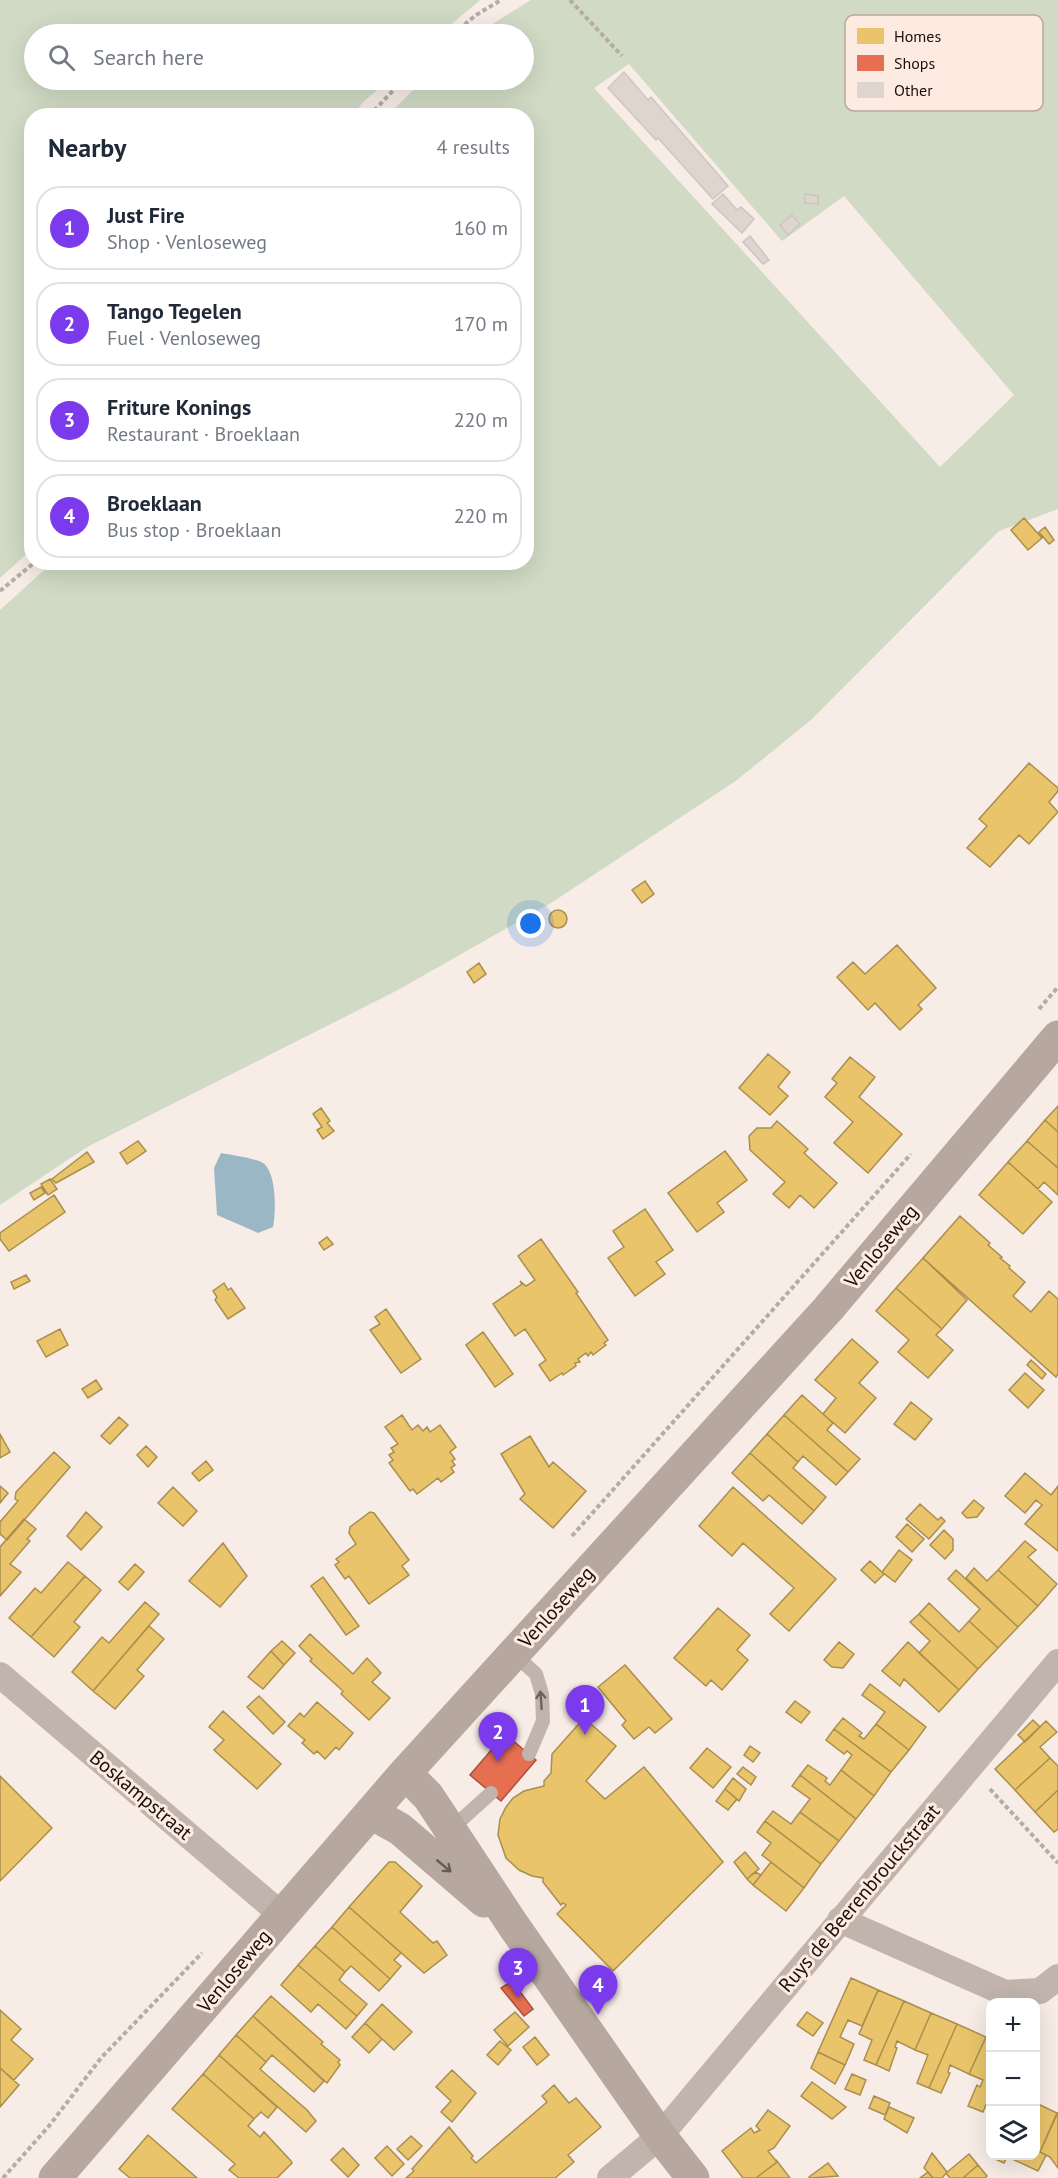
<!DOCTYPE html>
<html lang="en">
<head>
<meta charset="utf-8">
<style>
  body { margin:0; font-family:"PT Sans",sans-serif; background:#f2f2f3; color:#1f2937 }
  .controls { position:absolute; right:18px; bottom:18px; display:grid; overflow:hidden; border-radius:12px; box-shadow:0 6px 24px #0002 }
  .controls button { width:54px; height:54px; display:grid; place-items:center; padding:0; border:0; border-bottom:2px solid #e0e1e3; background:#fff; color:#1f2937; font:30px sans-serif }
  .you { position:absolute; left:531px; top:924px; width:21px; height:21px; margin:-15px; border:4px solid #fff; border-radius:50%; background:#1a73e8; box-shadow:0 0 0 9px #1a73e833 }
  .badge { display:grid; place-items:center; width:39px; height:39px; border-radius:50%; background:#7c3aed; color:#fff; font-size:20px; font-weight:700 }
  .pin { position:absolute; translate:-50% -50px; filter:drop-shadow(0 2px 3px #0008) }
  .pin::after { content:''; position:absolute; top:32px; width:21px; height:18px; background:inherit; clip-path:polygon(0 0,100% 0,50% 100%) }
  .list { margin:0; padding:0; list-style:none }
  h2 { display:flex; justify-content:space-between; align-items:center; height:78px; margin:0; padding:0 24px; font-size:26px }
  h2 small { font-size:20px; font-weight:400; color:#747a83 }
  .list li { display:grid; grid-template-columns:39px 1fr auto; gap:18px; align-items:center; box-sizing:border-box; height:84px; margin:0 12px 12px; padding:0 12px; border:2px solid #e0e1e3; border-radius:24px }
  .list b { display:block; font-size:22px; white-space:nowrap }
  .list p { margin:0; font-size:20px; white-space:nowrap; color:#747a83 }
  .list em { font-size:20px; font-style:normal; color:#747a83 }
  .icon { flex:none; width:33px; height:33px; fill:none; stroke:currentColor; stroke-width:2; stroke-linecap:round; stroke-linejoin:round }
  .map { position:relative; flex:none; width:1058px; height:2178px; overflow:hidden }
  .search { position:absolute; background:#fff; box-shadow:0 6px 24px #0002; left:24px; top:24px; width:510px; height:66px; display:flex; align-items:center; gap:15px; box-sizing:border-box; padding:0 21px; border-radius:33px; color:#747a83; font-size:22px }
  .panel { position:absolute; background:#fff; box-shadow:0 6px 24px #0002; left:24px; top:108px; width:510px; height:462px; border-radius:24px }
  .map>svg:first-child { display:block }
  .green { fill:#d0dac4; fill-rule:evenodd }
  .water { fill:#9bb7c6 }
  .homes { fill:#e9c46a; stroke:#aa8e4e; stroke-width:1.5 }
  .shops { fill:#e76f51; stroke:#a9523c; stroke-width:1.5 }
  .building { fill:#ded5cf; stroke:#cec5c0; stroke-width:1.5 }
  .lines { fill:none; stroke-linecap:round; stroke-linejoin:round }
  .path { stroke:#b6aba5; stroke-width:4; stroke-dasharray:4.5 3; stroke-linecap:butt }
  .lane { stroke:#c0b4ac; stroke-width:14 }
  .street { stroke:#c0b4ac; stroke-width:26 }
  .secondary { stroke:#b6a89f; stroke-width:33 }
  .oneway { stroke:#6c625c }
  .oneway2 { stroke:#675c56 }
  .labels { text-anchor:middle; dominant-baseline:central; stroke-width:6; stroke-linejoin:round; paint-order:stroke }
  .street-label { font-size:20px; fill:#18100c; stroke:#fdeae0 }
  .key { fill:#fdeae0; stroke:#b8a9a0; stroke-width:1.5 }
  .key-label { font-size:16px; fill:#18100c }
</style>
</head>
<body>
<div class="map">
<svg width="1058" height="2178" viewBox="0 0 1058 2178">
  <rect width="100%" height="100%" fill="#f7ece6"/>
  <path class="green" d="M0 0H480L440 34H34V80H389L363 102 353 115 32 116 31 550 0 578Z
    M531 0H1058V509L999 531 812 719 737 780 551 903 396 991 87 1147 0 1205V610L52 563 526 562V116L388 115 423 80H524V34H476ZM629 64 782 241 844 196 1014 395 940 467 594 88Z"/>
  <path class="water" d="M221 1153C231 1155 254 1158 263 1163 277 1173 276 1212 273 1227L258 1233 217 1215 214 1168Z"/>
  <path class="homes" d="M1024 518 1042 538 1028 550 1011 530Z
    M1045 527 1054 540 1049 544 1039 532Z
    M1029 763 1058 788V791L1049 802 1058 812 1029 844 1019 835 990 867 967 848 987 826 979 819Z
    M645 881 654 894 642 903 632 890Z
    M549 919a9 9 0 1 1 18 0a9 9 0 1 1-18 0Z
    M897 945 936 988 918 1005 922 1009 900 1030 875 1003 868 1010 837 977 853 962 865 974Z
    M479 963 486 974 474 983 467 972Z
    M768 1054 790 1072 778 1087 788 1096 770 1115 739 1088Z
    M850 1057 875 1077 859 1097 902 1134 868 1173 834 1143 853 1122 825 1097 837 1083 832 1079Z
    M1058 1106V1132L1045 1120Z
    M321 1108 330 1121 327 1123 334 1131 323 1139 317 1130 322 1127 313 1114Z
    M1045 1120 1058 1132V1168L1027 1141Z
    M777 1121 808 1149 804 1153 837 1183 814 1208 800 1195 789 1208 773 1194 785 1182 750 1150 749 1136 757 1128H771Z
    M138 1141 146 1151 127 1164 120 1153Z
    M1027 1141 1058 1168V1195L1044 1182 1038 1189 1008 1162Z
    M725 1151 747 1180 717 1203 724 1212 697 1232 668 1193Z
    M87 1152 94 1162 56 1183 52 1179Z
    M1008 1162 1052 1202 1023 1234 979 1195Z
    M50 1179 57 1189 48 1195 41 1184Z
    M41 1187 45 1193 34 1200 30 1193Z
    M54 1195 65 1212 9 1251 0 1239V1233Z
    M645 1209 673 1250 656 1262 665 1274 635 1296 608 1258 624 1247 613 1231Z
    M960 1216 990 1243 988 1245 1002 1257 1000 1258 1010 1266 1009 1268 1025 1282 1013 1296 1031 1312 1049 1291 1058 1299V1374L1056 1377 923 1258Z
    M327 1237 333 1244 324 1250 319 1243Z
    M541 1239 578 1292 576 1293 608 1340 604 1343 606 1345 593 1355 591 1352 588 1356 586 1353 578 1359 580 1362 575 1363 576 1366 563 1375 562 1373 550 1381 539 1365 546 1360 525 1329 515 1336 493 1304 522 1284 520 1281 526 1286 535 1280 518 1256Z
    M923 1258 967 1300 942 1329 896 1288Z
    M26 1275 30 1281 14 1289 11 1282Z
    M224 1283 228 1290 231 1288 245 1308 228 1319 215 1300 217 1297 213 1291Z
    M896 1288 942 1329 936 1335 953 1350 928 1378 898 1352 909 1340 876 1311Z
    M386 1309 421 1359 401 1373 370 1330 380 1324 375 1317Z
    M60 1329 68 1345 46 1357 37 1341Z
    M483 1332 513 1374 495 1387 466 1345Z
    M852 1339 878 1362 859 1383 876 1398 845 1433 823 1414 836 1398 815 1380Z
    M1031 1360 1046 1374 1042 1379 1027 1365Z
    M1025 1373 1044 1390 1028 1408 1009 1390Z
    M96 1380 102 1389 88 1398 82 1389Z
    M802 1395 833 1423 827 1430 860 1459 848 1472 784 1415Z
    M911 1402 932 1419 915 1440 894 1424Z
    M402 1415 412 1430 418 1425 423 1431 427 1427 430 1432 440 1425 456 1447 450 1452 455 1459 452 1461 455 1465 451 1468 454 1472 441 1482 438 1478 417 1494 413 1489 410 1491 389 1463 393 1460 389 1455 394 1452 391 1448 398 1444 385 1427Z
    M784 1415 848 1472 836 1485 803 1456 798 1462 767 1434Z
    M119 1417 128 1425 110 1444 101 1436Z
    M0 1434 10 1452 0 1458Z
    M767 1434 798 1462 793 1468 826 1497 814 1511 750 1453Z
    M530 1436 549 1467 553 1462 586 1491 553 1528 520 1499 525 1494 501 1454Z
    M146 1446 157 1457 148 1467 137 1455Z
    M54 1452 70 1467 7 1540 0 1534V1522L18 1501 15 1499 16 1492Z
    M750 1453 814 1511 802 1524 769 1495 763 1501 732 1473Z
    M206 1461 213 1470 199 1481 192 1473Z
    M1025 1473 1051 1495 1058 1486V1551L1025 1524 1042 1505 1036 1500 1025 1513 1005 1496Z
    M0 1486 8 1493 0 1503Z
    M173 1487 197 1511 183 1526 158 1503Z
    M733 1487 836 1579 789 1631 770 1614 794 1588 743 1543 732 1556 699 1526Z
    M974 1500 984 1508 977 1517 967 1518 962 1513Z
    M920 1504 938 1520 941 1517 945 1521 929 1539 906 1519Z
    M86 1512 102 1527 81 1550 67 1536Z
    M370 1512 374 1513 409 1560 402 1566 409 1575 369 1604 349 1576 345 1579 335 1565 339 1562 336 1559 356 1544 349 1533 350 1527Z
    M24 1519 36 1529 27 1539 30 1541 10 1564 21 1572 0 1596V1547Z
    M907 1524 924 1539 912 1552 896 1537Z
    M944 1530 953 1539V1550L945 1559 930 1545Z
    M1025 1541 1036 1550 1028 1557 1057 1584 1038 1606 998 1570Z
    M223 1543 247 1576 220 1607 189 1581Z
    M899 1550 912 1560 895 1582 882 1572Z
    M870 1561 884 1574 875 1583 861 1570Z
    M68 1562 85 1576 31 1637 9 1618 35 1588 41 1593Z
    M135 1564 144 1572 128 1590 119 1582Z
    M974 1568 987 1581 998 1570 1038 1606 1018 1627 966 1578Z
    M956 1570 1018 1627 998 1648 969 1621 980 1609 948 1579Z
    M85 1576 101 1590 74 1622 80 1627 54 1657 31 1637Z
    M323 1577 359 1626 346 1635 311 1586Z
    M145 1602 159 1614 93 1691 72 1672 102 1637 109 1643Z
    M929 1603 959 1632 969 1621 998 1648 978 1669 919 1614Z
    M718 1608 750 1635 737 1650 748 1660 722 1690 711 1680 706 1686 674 1658Z
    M919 1614 978 1669 959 1690 919 1653 930 1641 910 1622Z
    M149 1626 164 1639 137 1670 144 1676 115 1709 93 1691Z
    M310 1634 353 1674 367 1658 381 1673 372 1682 390 1698 369 1720 341 1694 343 1691 310 1661 312 1659 299 1646Z
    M282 1641 295 1653 284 1665 271 1651Z
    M839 1642 854 1654 843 1668 832 1667 824 1660Z
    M908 1642 959 1690 939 1712 904 1679 900 1686 882 1671Z
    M271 1651 284 1665 263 1689 248 1677Z
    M625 1665 672 1719 655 1733 649 1727 634 1739 622 1725 626 1721 598 1687Z
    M870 1684 926 1727 909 1750 876 1724 885 1712 862 1695Z
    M259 1696 285 1722 273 1734 247 1707Z
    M795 1701 810 1712 801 1723 786 1712Z
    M317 1702 353 1733 339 1750 336 1747 325 1759 317 1751 314 1754 302 1743 305 1740 288 1726 300 1713 304 1717Z
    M223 1711 281 1764 257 1789 214 1750 224 1740 209 1727Z
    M584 1718 616 1746 586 1781 605 1799 644 1767 723 1862 613 1971 557 1914 566 1905 563 1903 561 1905 543 1882V1878L532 1876 519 1870 506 1858 498 1835 500 1819 506 1807 513 1798 524 1791 544 1786V1781L551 1773 552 1754Z
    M843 1718 862 1733 859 1736 864 1739 876 1724 909 1750 891 1772 834 1729Z
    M1033 1720 1040 1727 1025 1742 1018 1735Z
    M1046 1721 1057 1732 1040 1747 1050 1758 1015 1790 995 1769Z
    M834 1729 891 1772 874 1796 841 1770 852 1755 847 1751 844 1754 826 1740Z
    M750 1746 760 1753 753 1762 744 1755Z
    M707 1748 731 1767 713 1788 690 1768Z
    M1050 1758 1058 1766V1790L1035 1812 1015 1790Z
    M808 1765 827 1778 825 1781 830 1785 841 1770 874 1796 856 1819 800 1775Z
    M743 1767 756 1777 751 1785 737 1774Z
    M800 1775 856 1819 839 1841 800 1812 810 1799 792 1786Z
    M0 1776 52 1828 0 1881Z
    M733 1778 746 1789 739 1801 725 1789Z
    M725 1789 737 1799 728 1810 716 1801Z
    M1058 1790V1829L1054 1832 1035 1812Z
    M773 1811 791 1824 800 1812 839 1841 821 1864 765 1821Z
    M765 1821 821 1864 804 1888 762 1855 771 1843 757 1832Z
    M745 1852 759 1869 747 1879 734 1862Z
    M389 1862H395L422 1886 400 1912 433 1943 437 1941 447 1955 424 1973 349 1907Z
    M771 1862 804 1888 786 1911 753 1885Z
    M755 1872 761 1875 753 1885 747 1879Z
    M349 1907 401 1953 394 1960 401 1966 390 1979 332 1927Z
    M332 1927 390 1979 379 1991 351 1966 345 1972 315 1946Z
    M315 1946 345 1972 339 1980 367 2004 357 2016 298 1965Z
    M298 1965 357 2016 346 2029 318 2004 311 2012 281 1985Z
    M851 1978 878 1990 862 2026 848 2020 840 2037 854 2044 845 2065 818 2052Z
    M878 1990 904 2001 876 2065 864 2060 872 2040 859 2034Z
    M271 1996 323 2042 321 2044 340 2060 338 2062 340 2065 327 2083 253 2016Z
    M904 2001 931 2013 915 2050 897 2041 895 2047 897 2048 889 2071 876 2065Z
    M382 2004 412 2032 394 2050 365 2023Z
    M0 2010 21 2029 11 2040 33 2059 14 2080 0 2068Z
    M515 2012 529 2027 508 2046 494 2030Z
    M807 2012 823 2023 813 2036 797 2025Z
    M931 2013 957 2024 929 2088 917 2083 928 2055 915 2050Z
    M253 2016 324 2081 314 2092 272 2055 266 2062 236 2035Z
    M365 2023 382 2039 369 2053 352 2037Z
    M957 2024 986 2037 969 2074 950 2065 948 2072 950 2073 941 2093 929 2088Z
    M236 2035 266 2062 260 2069 307 2110 316 2121 306 2132 219 2055Z
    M535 2037 549 2055 537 2065 523 2047Z
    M986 2037 990 2039V2095L983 2112 968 2106 977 2085 980 2087 983 2080 969 2074Z
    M500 2041 511 2050 498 2065 487 2055Z
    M818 2052 845 2065 835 2084 811 2068Z
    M219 2055 277 2107 268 2118 261 2112 254 2119 203 2074Z
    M0 2068 19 2085 0 2107Z
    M452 2070 476 2093 452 2122 441 2112 451 2101 436 2087Z
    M203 2074 254 2119 248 2126 260 2137 264 2132 291 2161 292 2163 277 2178H239L229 2170 235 2164 172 2109Z
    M852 2074 866 2080 860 2095 845 2089Z
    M812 2082 842 2104 846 2107 832 2119 801 2096Z
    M554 2085 569 2103 576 2098 601 2127 568 2155 574 2162 555 2178H406L414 2171 412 2169 449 2127 473 2156 471 2158 476 2163 547 2102 542 2096Z
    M874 2096 890 2103 885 2115 869 2108Z
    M1036 2103 1057 2113 1040 2152 1046 2155 1038 2171 1008 2157 1009 2156H1036Z
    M889 2107 914 2118 907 2133 884 2119Z
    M768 2110 790 2126 774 2148 768 2151 777 2162 756 2178H743L722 2151 751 2128 754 2133 760 2130 756 2126Z
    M1058 2112V2168L1050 2157 1040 2152Z
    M148 2135 197 2178H130L119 2169Z
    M411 2136 422 2146 408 2160 397 2149Z
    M387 2146 404 2164 392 2176 375 2158Z
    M343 2148 359 2165 348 2177 331 2160Z
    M932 2153 947 2172 942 2178H933L924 2168Z
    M969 2154 978 2165 963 2178H950L946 2173Z
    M997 2156 1007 2157 1004 2163 995 2159Z
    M777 2161 790 2178H756L777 2162Z
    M828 2163 838 2176 810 2178 809 2177Z
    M978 2165 987 2176 985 2178H963Z
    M928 2172 933 2178H920Z"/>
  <path class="shops" d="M505 1734 536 1760 501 1801 470 1775Z
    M512 1981 533 2009 524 2016 501 1988Z"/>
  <path class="building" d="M624 72 648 100 651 97 728 186 713 199 658 138 656 140 608 88Z
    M723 194 737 210 741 207 754 219 742 233 712 204Z
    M805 194 818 196V204L805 203Z
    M792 215 800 224 788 235 780 225Z
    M750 236 769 260 763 264 743 242Z"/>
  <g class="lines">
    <path class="path" d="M570 0 622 56
      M453 34 476 15 501 0
      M369 116 403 80
      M0 591 35 562
      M1039 1009 1058 987
      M572 1536 911 1154
      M990 1789 1058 1863
      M3 2178 49 2126 101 2058 202 1953"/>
    <path class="lane" d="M514 1654 536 1674 542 1694 543 1721 529 1754
      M450 1830 491 1793"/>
    <path class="street" d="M0 1675 282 1915
      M840 1920 1005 1993 1040 1991 1058 1977
      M610 2178 660 2136 1058 1662"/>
    <path class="secondary" d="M405 1773 428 1796 513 1925 660 2136 693 2178
      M371 1813 400 1829 484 1901
      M55 2178 405 1773 828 1309 1058 1037"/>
  </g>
  <defs><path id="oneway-shaft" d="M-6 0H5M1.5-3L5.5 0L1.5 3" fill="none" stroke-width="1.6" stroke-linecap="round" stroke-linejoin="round" transform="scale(1.5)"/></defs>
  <use class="oneway" href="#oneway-shaft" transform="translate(541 1700) rotate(-94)"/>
  <use class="oneway2" href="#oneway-shaft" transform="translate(444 1866) rotate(40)"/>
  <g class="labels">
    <g class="street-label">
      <text transform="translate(881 1246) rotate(-50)">Venloseweg</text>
      <text transform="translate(556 1607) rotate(-48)">Venloseweg</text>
      <text transform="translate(141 1795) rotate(40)">Boskampstraat</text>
      <text transform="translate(859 1898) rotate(-50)">Ruys de Beerenbrouckstraat</text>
      <text transform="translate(234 1971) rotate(-50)">Venloseweg</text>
    </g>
  </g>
  <rect x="845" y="15" width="198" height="96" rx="9" class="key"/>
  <rect x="857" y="28" width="27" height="16" fill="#e9c46a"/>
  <rect x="857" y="55" width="27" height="16" fill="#e76f51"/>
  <rect x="857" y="82" width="27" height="16" fill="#ded5cf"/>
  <g class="key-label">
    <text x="894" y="42">Homes</text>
    <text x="894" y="69">Shops</text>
    <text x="894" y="96">Other</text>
  </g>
</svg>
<div class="controls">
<button>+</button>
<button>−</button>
<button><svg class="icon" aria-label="layers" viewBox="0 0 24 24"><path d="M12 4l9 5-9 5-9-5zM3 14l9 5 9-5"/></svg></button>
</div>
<div class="you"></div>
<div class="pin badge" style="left:585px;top:1735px">1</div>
<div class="pin badge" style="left:498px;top:1762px">2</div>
<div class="pin badge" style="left:518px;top:1998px">3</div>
<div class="pin badge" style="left:598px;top:2015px">4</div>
<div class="search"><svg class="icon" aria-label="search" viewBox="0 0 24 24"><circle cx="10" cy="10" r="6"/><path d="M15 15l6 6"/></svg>Search here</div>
<section class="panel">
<h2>Nearby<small>4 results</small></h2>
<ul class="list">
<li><span class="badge">1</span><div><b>Just Fire</b><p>Shop · Venloseweg</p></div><em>160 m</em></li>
<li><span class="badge">2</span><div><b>Tango Tegelen</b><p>Fuel · Venloseweg</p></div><em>170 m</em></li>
<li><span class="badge">3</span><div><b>Friture Konings</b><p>Restaurant · Broeklaan</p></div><em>220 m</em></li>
<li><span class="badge">4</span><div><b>Broeklaan</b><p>Bus stop · Broeklaan</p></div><em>220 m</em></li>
</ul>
</section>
</div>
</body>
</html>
